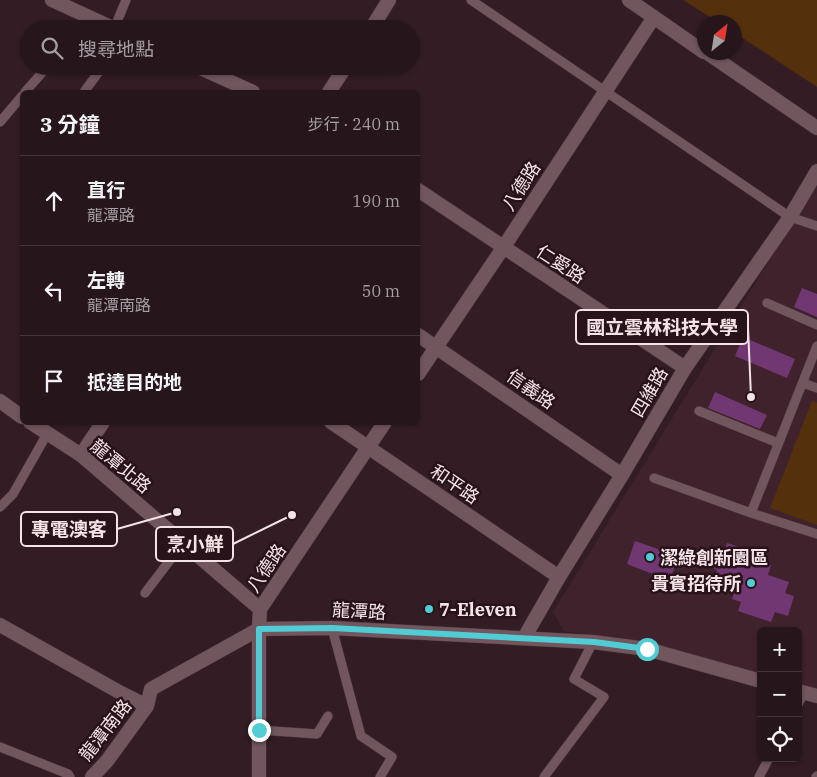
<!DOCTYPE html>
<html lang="zh-TW">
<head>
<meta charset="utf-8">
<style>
  body { margin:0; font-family:"IBM Plex Serif","Noto Sans TC",serif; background:#322228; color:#f1f3f6 }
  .controls { position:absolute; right:15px; bottom:15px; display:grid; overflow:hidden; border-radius:8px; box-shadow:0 1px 4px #0004 }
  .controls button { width:45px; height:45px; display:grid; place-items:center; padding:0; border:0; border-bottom:1px solid #42343a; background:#26151b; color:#f1f3f6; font:25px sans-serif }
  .compass { position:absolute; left:697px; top:15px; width:45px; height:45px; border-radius:50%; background:#26151b; box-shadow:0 1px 4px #0004; rotate:30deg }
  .stop { position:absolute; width:15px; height:15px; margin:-11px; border:4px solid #51ccd4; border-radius:50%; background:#fff }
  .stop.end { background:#51ccd4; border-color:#fff; box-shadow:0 1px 5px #0008 }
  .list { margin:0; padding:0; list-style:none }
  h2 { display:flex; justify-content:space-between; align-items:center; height:65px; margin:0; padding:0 20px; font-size:21px }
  h2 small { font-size:16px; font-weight:400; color:#a49fa3 }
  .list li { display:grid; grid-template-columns:32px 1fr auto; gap:15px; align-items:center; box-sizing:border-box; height:90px; padding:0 20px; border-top:1px solid #42343a }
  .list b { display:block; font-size:19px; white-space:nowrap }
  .list p { margin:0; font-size:16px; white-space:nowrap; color:#a49fa3 }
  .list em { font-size:16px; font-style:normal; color:#a49fa3 }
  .icon { flex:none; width:28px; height:28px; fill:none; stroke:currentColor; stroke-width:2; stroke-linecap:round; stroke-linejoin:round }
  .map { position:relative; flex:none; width:817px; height:777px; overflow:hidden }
  .search { position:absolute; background:#26151b; box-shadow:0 1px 4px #0004; left:20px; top:20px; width:400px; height:55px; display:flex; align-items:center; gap:12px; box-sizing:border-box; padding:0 18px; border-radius:28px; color:#a49fa3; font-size:19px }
  .panel { position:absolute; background:#26151b; box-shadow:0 1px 4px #0004; left:20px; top:90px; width:400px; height:335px; border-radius:8px }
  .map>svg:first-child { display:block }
  .built { fill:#40222d }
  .green { fill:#55300c }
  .building { fill:#713773 }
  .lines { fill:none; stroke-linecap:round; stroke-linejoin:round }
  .service-casing { stroke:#4a373d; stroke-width:10 }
  .minor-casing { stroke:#4a373d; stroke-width:15 }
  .tertiary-casing { stroke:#4a373d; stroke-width:15 }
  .service { stroke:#71565e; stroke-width:9 }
  .minor { stroke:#71565e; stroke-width:14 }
  .tertiary { stroke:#71565e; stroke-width:14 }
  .route { stroke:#51ccd4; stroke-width:6 }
  .poi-dot { fill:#51ccd4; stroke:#29131a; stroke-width:2 }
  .labels { text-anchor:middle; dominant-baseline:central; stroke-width:5; stroke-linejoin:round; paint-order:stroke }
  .street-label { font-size:18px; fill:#f3e3e7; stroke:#29131a }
  .poi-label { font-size:18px; font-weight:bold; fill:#f3e3e7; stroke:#29131a; text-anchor:start }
  .leader { fill:none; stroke:#f3e3e7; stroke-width:2 }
  .callout-dot { fill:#f3e3e7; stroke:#29131a; stroke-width:2 }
  .callout { fill:#29131a; stroke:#f3e3e7; stroke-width:2 }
  .callout-label { font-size:19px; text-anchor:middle; font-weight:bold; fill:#f3e3e7 }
</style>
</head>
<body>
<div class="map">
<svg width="817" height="777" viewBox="0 0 817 777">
  <rect width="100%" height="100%" fill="#331c24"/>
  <path class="built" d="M817 183V689L798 684V631H761V674L649 644 564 631 553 612Z"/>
  <path class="green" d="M683 0H817V87L735 33 734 22H718Z
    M812 401 817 403V525L770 508Z"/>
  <path class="building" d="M802 288 817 294V317L794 307Z
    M743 337 795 359 787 378 735 356Z
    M715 392 767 415 760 429 708 408Z
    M635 541 672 554 670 560 676 563 671 577 664 575 663 578 627 564Z
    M727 543 764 555 762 562 771 565 768 575 789 582 785 593 794 596 788 616 775 612 771 622 738 611 741 602 732 599 735 591 713 583 717 570 714 569 720 552 724 554Z"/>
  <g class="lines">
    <g class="service-casing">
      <path id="service" d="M471 0 790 217 817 226
        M114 29 126 0
        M25 92 48 66
        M84 92 103 66
        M0 122 22 96
        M767 303 817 325
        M803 383 817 388
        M699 411 778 443
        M654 478 751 513 817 534
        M0 507 13 494 47 434
        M751 513 817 346
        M145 593 183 543
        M332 628 361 736 392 757 380 777
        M798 704 804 693
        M259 730 317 734 328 716
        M0 747 68 774 70 777
        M544 777 604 697 574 679 593 642
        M759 777 769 758
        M816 777 817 776"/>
    </g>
    <g class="minor-casing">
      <path id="minor" d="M52 0 115 29
        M629 0 704 52
        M706 52 817 128
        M196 66 253 92
        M418 190 685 368
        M418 335 622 475
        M418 374 503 248 654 17
        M0 401 22 417
        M30 422 81 455
        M331 422 559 577
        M260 609 385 422
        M0 625 121 693 147 706 151 689 259 629V777
        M524 638 559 577 622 475 685 368 790 217 817 171
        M92 777 107 761 147 706"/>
    </g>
    <g class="tertiary-casing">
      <path id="tertiary" d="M371 29 389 0
        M329 92 346 66
        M103 422 81 455 260 609 259 629 332 628 593 642 647 649 761 681
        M798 691 817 696"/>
    </g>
    <use href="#service" class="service"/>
    <use href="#minor" class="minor"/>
    <use href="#tertiary" class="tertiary"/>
  </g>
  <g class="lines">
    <path class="route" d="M259 730V629L332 628 594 642 647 649"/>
  </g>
  <g class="poi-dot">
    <circle cx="650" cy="557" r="5"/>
    <circle cx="751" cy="583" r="5"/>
    <circle cx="429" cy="609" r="5"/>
  </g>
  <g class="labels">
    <g class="street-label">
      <text transform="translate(521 186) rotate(-57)">八德路</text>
      <text transform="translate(561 264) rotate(33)">仁愛路</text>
      <text transform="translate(531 389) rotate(35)">信義路</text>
      <text transform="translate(649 392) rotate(-60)">四維路</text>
      <text transform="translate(121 466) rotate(40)">龍潭北路</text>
      <text transform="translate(455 484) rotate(34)">和平路</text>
      <text transform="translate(266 568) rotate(-56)">八德路</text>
      <text transform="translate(359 611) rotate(3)">龍潭路</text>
      <text transform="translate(105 730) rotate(-52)">龍潭南路</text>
    </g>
    <g class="poi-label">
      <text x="660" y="557">潔綠創新園區</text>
      <text x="741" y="583" text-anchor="end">貴賓招待所</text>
      <text x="439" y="609">7-Eleven</text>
    </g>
  </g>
  <path class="leader" d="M751 397L748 327M177 512L117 529M292 515L233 544"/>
  <g class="callout-dot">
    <circle cx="751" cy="397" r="5"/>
    <circle cx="177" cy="512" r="5"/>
    <circle cx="292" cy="515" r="5"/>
  </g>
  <g class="callout">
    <rect x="576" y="310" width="172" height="34" rx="5"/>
    <rect x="21" y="512" width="96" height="34" rx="5"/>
    <rect x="156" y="527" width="77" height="34" rx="5"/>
  </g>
  <g class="callout-label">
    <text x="662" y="334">國立雲林科技大學</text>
    <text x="69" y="536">專電澳客</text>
    <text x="195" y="551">烹小鮮</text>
  </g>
</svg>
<div class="controls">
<button>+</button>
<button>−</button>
<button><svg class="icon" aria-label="locate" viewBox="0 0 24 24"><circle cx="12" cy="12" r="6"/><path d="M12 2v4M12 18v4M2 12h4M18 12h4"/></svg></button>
</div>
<svg class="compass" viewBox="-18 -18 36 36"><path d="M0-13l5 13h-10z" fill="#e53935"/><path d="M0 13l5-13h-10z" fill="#a49fa3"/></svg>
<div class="stop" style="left:647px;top:649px"></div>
<div class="stop end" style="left:259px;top:730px"></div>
<div class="search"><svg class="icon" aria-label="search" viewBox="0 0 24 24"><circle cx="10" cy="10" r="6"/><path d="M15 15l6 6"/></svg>搜尋地點</div>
<section class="panel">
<h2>3 分鐘<small>步行 · 240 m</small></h2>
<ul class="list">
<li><svg class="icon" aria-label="ahead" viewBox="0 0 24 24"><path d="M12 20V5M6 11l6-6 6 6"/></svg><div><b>直行</b><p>龍潭路</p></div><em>190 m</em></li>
<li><svg class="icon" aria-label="left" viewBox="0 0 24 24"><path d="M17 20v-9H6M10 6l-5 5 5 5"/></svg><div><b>左轉</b><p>龍潭南路</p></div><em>50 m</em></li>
<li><svg class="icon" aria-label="arrive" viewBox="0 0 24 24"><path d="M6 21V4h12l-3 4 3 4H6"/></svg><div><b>抵達目的地</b></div></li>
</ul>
</section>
</div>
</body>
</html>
